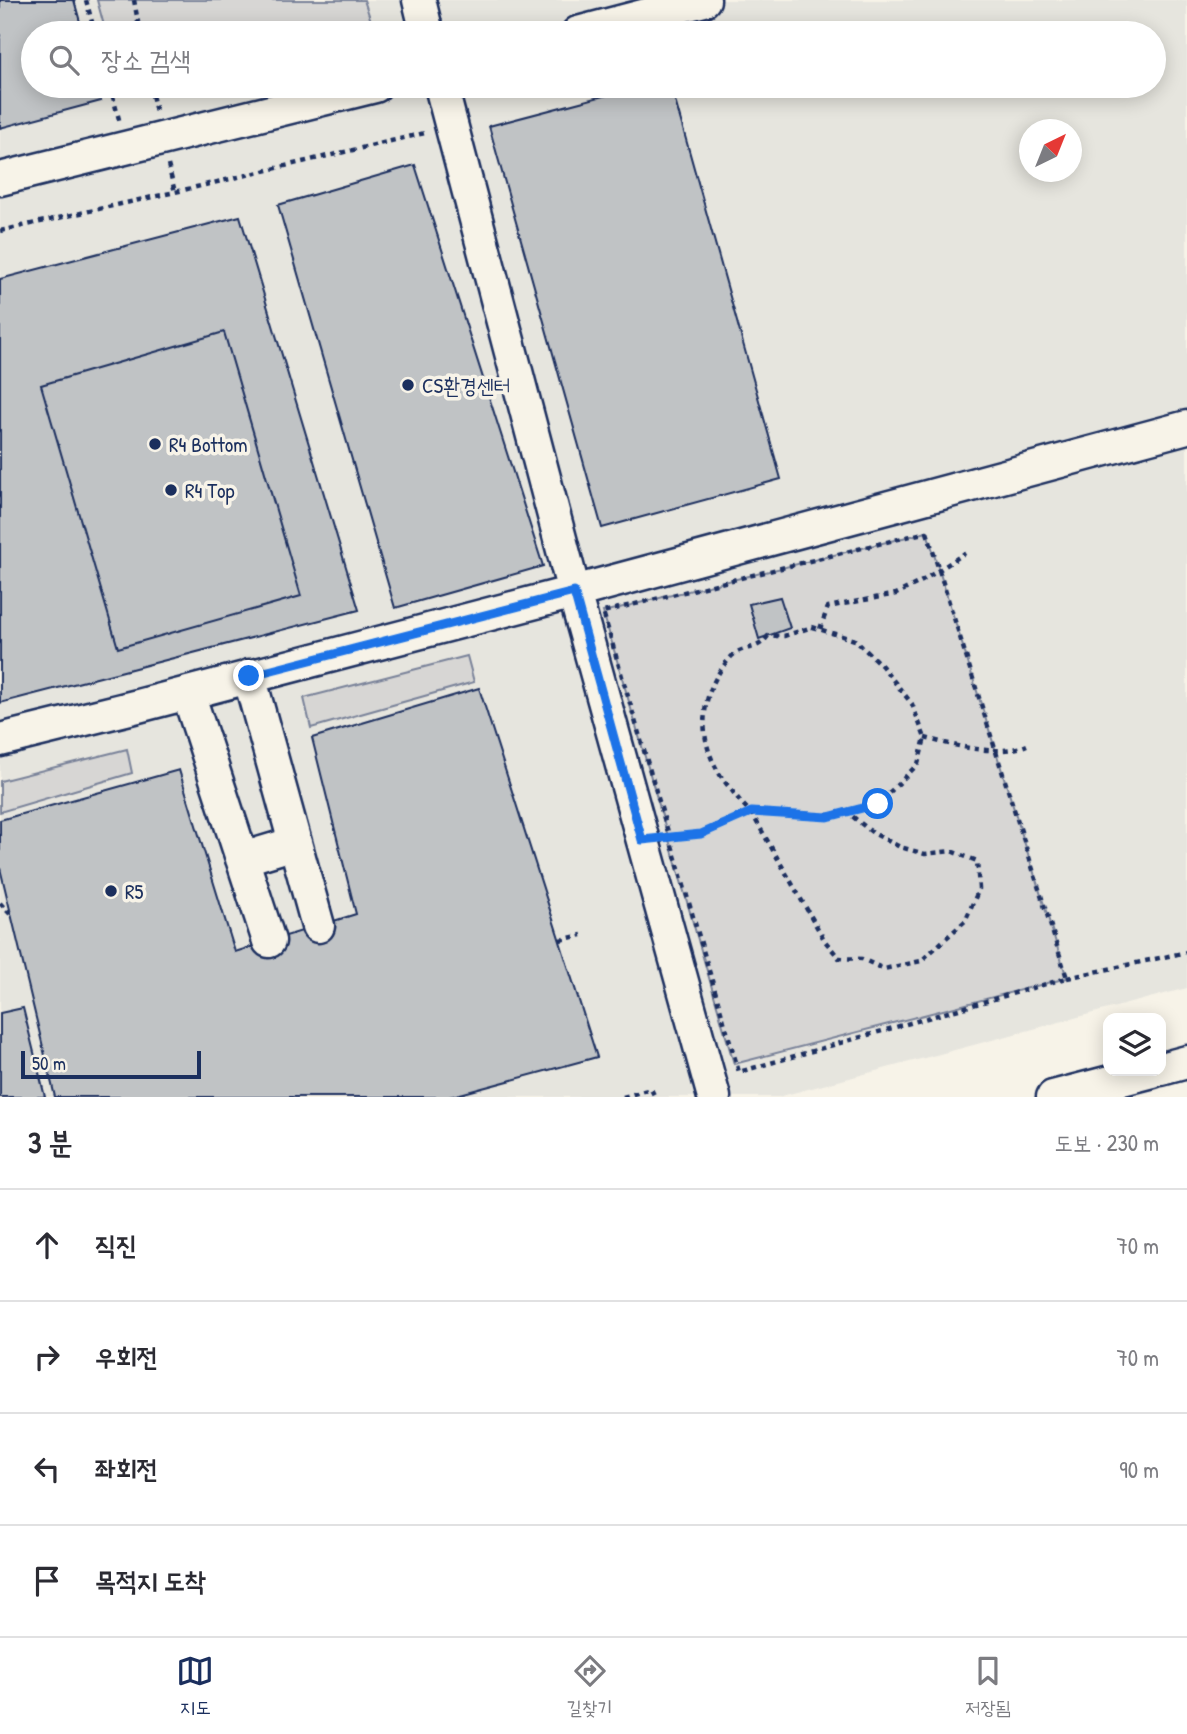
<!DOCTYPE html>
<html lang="ko">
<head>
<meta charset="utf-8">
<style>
  body { margin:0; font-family:"Patrick Hand","Poor Story",sans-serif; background:#f7f7f7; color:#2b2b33 }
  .controls { position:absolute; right:21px; bottom:21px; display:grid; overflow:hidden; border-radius:14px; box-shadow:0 4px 18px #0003 }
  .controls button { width:63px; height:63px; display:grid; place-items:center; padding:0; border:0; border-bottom:2px solid #e1e1e2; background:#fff; color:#2b2b33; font:35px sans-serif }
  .compass { position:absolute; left:1019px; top:119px; width:63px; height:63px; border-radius:50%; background:#fff; box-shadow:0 4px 18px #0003; rotate:43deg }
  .scale { position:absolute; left:21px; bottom:18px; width:180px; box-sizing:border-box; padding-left:7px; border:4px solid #1b2f5e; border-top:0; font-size:19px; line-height:24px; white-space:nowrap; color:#1b2f5e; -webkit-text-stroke:5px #f7f3e8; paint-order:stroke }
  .stop { position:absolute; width:21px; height:21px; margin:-16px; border:5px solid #1a73e8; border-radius:50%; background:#fff }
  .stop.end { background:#1a73e8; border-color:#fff; box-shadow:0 2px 7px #0008 }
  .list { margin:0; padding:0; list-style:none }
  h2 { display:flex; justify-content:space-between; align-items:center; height:91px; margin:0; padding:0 28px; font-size:30px }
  h2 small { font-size:23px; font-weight:400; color:#7c7c81 }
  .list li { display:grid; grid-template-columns:46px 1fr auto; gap:21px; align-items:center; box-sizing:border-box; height:112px; padding:0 28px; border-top:2px solid #e1e1e2 }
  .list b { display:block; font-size:26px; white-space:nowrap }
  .list em { font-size:23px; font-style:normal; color:#7c7c81 }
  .icon { flex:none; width:38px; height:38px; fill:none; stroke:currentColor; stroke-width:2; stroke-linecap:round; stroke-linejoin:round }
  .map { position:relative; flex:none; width:1187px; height:1097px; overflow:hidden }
  .search { position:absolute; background:#fff; box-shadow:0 4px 18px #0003; left:21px; right:21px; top:21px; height:77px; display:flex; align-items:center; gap:18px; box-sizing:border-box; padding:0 24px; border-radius:38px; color:#7c7c81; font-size:26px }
  .sheet { height:539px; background:#fff }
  nav { display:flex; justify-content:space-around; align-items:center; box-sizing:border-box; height:98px; border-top:2px solid #e1e1e2; background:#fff; font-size:19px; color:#7c7c81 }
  nav a { display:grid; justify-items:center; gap:4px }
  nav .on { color:#1b2f5e }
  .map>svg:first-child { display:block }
  .built { fill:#e6e5de; fill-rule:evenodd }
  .green { fill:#d7d6d4; stroke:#798299; stroke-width:2 }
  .building { fill:#c0c3c5; stroke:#1b2f5e; stroke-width:2 }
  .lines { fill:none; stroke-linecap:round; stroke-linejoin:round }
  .minor-casing { stroke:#1b2f5e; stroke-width:37 }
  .path { stroke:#1b2f5e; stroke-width:4.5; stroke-dasharray:5 5; stroke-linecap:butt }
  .minor { stroke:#f7f3e8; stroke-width:32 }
  .route { stroke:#1a73e8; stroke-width:9 }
  .poi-dot { fill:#1b2f5e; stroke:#f7f3e8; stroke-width:2.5 }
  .labels { text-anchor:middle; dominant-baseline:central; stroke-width:7; stroke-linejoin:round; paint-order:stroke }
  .poi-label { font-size:21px; fill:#1b2f5e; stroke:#f7f3e8; text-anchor:start }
</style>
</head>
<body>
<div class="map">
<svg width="1187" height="1097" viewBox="0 0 1187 1097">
  <rect width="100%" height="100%" fill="#f7f3e8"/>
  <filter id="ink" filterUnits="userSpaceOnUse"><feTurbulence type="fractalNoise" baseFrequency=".0143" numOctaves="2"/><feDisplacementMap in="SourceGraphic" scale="14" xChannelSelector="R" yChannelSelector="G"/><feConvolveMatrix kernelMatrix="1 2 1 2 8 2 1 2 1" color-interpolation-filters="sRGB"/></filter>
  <g filter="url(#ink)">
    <path class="built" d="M0 0H1187V988L778 1097H0ZM33 33H1154V86H33ZM1030 130H1072V172H1030Z"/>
    <path class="green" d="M97 0H364L374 30 362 33H106Z
      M927 532 1067 978 734 1064 603 612Z
      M467 656 474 682 311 728 304 698Z
      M127 749 132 773 0 812V781Z"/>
    <path class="building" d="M0 0H74L83 33H33V86H97L101 101 0 128Z
      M641 86H671L781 479 602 528 489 126Z
      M415 165 543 566 395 608 278 205Z
      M240 216 359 610 0 703V279Z
      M224 332 301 596 118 648 41 385Z
      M780 597 790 628 759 639 749 604Z
      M479 688 597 1057 449 1097H55L0 868V820L179 770 235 952 356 914 312 738Z
      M23 1008 45 1097H0V1013Z"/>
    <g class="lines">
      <g class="minor-casing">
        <path id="minor" d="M419 0 427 33
          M578 33 704 0
          M441 86 574 592 714 1097
          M0 179 375 86
          M249 676 318 926
          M188 693 269 941
          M0 740 138 706 574 592 1187 427
          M242 859 295 843
          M1161 1069 1187 1062
          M1053 1097 1153 1071"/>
      </g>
      <path class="path" d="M86 0 95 33
        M134 0 140 33
        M110 86 120 123
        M150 86 156 112
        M168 165 175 192
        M0 231 175 192 425 133
        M927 532 1067 978 739 1072 603 612Z
        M820 629 828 607 896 594 922 581 965 553
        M925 738C956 746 997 757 1027 745
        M670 837 701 834 751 812 828 816 878 804 918 764 925 738 912 704 882 666 855 640 812 627 784 636H768C756 653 744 644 732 656 695 695 696 749 730 788 737 797 742 805 751 812L825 941 839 958 862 959 884 969 921 961 965 921 979 889 977 861 951 851 925 854 900 847 873 833 847 812
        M0 903 11 915
        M560 940 582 935
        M1067 978 1187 952
        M623 1097 651 1089 655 1097"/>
      <use href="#minor" class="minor"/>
    </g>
  </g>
  <g class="lines" filter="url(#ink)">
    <path class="route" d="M249 676 574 592 642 840 701 834 751 812 828 817 878 804"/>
  </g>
  <g class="poi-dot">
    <circle cx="408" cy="385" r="7"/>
    <circle cx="155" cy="444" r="7"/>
    <circle cx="171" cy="490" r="7"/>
    <circle cx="111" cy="891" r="7"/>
  </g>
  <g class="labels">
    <g class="poi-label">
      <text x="422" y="385">CS환경센터</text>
      <text x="169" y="444">R4 Bottom</text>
      <text x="185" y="490">R4 Top</text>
      <text x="125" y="891">R5</text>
    </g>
  </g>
</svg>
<div class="controls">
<button><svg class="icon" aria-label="layers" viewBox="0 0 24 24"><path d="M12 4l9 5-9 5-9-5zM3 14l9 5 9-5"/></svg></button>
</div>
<svg class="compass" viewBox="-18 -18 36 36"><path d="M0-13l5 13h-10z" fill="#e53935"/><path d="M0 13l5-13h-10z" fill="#7c7c81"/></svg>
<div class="scale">50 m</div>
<div class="stop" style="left:878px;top:804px"></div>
<div class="stop end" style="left:249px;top:676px"></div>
<div class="search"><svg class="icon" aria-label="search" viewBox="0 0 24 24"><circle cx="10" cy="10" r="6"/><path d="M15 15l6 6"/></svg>장소 검색</div>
</div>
<section class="sheet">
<h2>3 분<small>도보 · 230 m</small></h2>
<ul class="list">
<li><svg class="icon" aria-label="ahead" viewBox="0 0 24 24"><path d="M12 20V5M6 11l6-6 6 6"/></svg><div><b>직진</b></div><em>70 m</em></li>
<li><svg class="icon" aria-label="right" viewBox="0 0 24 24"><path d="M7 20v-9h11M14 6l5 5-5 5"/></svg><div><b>우회전</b></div><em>70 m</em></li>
<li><svg class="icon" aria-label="left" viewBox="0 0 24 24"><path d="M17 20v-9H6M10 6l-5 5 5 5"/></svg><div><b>좌회전</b></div><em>90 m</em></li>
<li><svg class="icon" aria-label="arrive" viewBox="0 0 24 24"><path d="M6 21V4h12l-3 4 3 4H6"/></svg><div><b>목적지 도착</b></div></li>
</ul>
</section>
<nav>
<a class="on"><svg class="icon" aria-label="map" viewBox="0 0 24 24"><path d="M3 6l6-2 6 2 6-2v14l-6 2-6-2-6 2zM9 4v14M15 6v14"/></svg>지도</a>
<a><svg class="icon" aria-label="directions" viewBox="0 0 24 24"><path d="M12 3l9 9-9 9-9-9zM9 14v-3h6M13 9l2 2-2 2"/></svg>길찾기</a>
<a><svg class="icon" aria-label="saved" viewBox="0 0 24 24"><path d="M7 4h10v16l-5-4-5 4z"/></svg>저장됨</a>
</nav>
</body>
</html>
